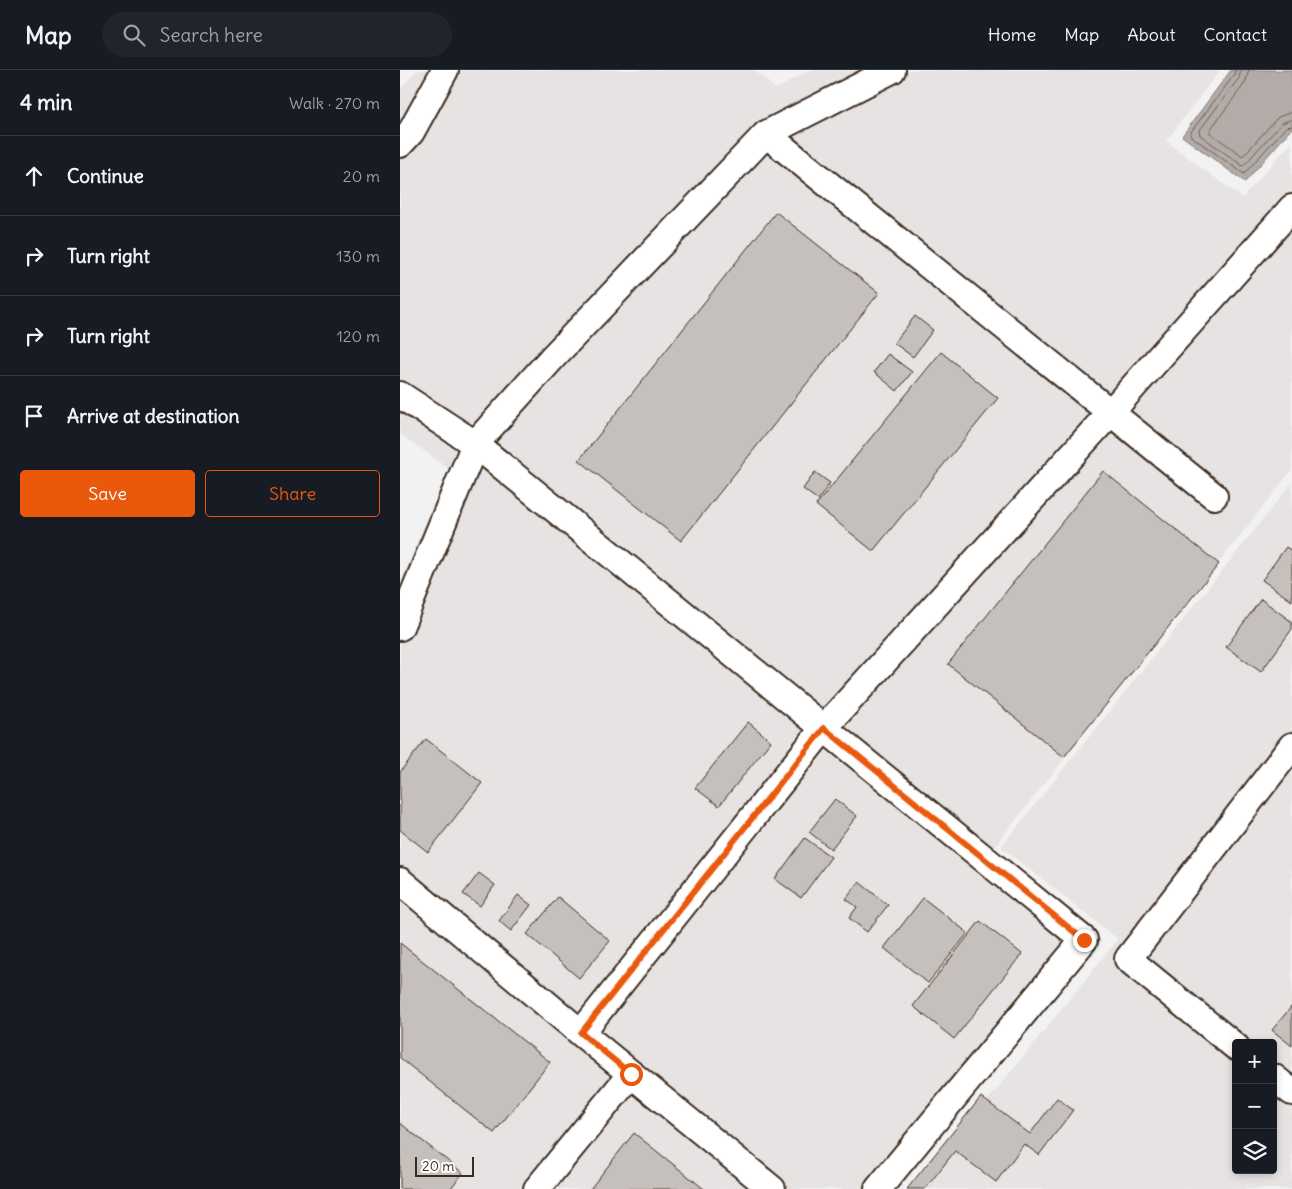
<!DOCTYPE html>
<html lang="en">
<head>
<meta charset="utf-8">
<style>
  body { margin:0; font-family:Delius,sans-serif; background:#20242c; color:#f1f3f6 }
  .controls { position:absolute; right:15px; bottom:15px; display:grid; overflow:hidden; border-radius:5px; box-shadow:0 2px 8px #0003 }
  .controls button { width:45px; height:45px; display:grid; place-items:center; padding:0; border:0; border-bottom:1px solid #363941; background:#171b24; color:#f1f3f6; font:25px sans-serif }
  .scale { position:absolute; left:15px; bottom:12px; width:59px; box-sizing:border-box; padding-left:5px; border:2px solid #3b2a1e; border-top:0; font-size:14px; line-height:18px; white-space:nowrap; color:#3b2a1e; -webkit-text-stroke:4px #fff; paint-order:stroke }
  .stop { position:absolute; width:15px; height:15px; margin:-11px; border:4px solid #ea580c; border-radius:50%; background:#fff }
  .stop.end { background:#ea580c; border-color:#fff; box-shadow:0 1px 5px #0008 }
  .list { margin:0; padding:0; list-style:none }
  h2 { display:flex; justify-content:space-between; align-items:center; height:65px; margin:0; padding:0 20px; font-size:21px }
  h2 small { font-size:16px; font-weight:400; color:#9ea1a6 }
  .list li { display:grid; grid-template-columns:32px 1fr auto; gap:15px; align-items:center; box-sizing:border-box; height:80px; padding:0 20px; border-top:1px solid #363941 }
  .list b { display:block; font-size:19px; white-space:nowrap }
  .list em { font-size:16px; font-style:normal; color:#9ea1a6 }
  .actions { display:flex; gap:10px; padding:15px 20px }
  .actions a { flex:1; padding:11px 0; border:1px solid #ea580c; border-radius:5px; text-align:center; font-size:18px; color:#ea580c }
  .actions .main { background:#ea580c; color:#fff }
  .icon { flex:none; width:28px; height:28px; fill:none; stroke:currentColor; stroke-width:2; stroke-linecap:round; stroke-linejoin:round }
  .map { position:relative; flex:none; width:892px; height:1119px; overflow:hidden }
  header { display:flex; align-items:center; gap:30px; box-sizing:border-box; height:70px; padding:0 25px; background:#171b24; border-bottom:1px solid #363941 }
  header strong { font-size:24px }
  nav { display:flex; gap:28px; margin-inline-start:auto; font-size:18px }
  .search { width:350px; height:45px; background:#20242c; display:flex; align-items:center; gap:12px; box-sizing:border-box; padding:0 18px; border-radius:28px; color:#9ea1a6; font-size:19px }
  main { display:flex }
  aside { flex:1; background:#171b24 }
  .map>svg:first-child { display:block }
  .built { fill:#e6e3e2; fill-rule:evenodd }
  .water { fill:#b2aba7; stroke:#827770 }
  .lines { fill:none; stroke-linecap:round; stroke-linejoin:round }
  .shore { stroke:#6b5e55; stroke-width:1 }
  .building { fill:#c6c0bd; stroke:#3b2a1e }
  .minor-casing { stroke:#3b2a1e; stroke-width:30 }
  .minor { stroke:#fff; stroke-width:26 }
  .route { stroke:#ea580c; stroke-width:6 }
</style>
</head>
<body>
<header>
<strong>Map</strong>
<div class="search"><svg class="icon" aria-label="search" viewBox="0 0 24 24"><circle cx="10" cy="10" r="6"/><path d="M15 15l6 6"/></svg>Search here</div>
<nav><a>Home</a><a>Map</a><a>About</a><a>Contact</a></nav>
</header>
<main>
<aside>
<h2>4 min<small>Walk · 270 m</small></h2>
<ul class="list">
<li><svg class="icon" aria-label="ahead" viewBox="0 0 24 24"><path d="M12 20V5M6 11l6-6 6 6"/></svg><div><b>Continue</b></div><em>20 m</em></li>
<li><svg class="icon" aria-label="right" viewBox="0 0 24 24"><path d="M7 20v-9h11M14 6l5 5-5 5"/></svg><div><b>Turn right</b></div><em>130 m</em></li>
<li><svg class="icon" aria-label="right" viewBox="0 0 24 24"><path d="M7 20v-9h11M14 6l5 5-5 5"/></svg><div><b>Turn right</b></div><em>120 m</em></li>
<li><svg class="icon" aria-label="arrive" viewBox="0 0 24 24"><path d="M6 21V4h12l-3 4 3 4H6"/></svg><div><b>Arrive at destination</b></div></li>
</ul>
<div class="actions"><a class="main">Save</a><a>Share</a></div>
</aside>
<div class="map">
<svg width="892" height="1119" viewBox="0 0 892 1119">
  <rect width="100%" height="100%" fill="#f3f2f2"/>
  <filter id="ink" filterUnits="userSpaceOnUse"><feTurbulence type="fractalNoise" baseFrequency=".02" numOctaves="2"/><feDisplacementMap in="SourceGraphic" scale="10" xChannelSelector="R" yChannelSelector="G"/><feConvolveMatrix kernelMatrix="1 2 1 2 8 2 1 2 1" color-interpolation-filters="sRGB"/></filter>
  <g filter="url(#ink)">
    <path class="built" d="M17 0H354L376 19 410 0H820L766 71 842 128 892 72V400L592 780 702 871 494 1119H0V513L49 399 0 364V20Z
      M892 413V1119H516L718 869 601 777ZM836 973H873V1100H836Z"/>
    <path class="water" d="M831 0H892V58L845 112 782 66Z"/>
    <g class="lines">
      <path class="shore" d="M835 0 834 5 790 63 791 66 844 104 886 57 892 56
        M841 0 839 8 799 61 800 65 843 96 882 53 892 49
        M849 0 845 13 810 60V63L843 86 878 47 892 42"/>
    </g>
    <path class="building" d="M376 142 479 223 281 471 179 390Z
      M515 246 533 260 513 287 494 273Z
      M541 282 598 328 473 481 416 435Z
      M488 284 512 302 497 321 474 302Z
      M703 401 819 494 664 687 548 594Z
      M415 402 430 413 418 430 403 419Z
      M886 477 892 481V531L862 510Z
      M861 529 892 552V559L861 602 826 577Z
      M348 652 371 671 319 736 295 718Z
      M26 669 82 713 28 782 0 760V702Z
      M435 729 457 746 431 779 409 762Z
      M405 768 431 787 401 828 375 809Z
      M79 803 95 815 80 836 63 824Z
      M459 812 488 835 467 862 449 848 457 837 446 829Z
      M118 825 131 835 111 861 99 851Z
      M158 827 210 871 179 908 127 864Z
      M523 828 568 863 528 913 484 878Z
      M580 851 622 884 554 969 513 936Z
      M0 873 150 992 94 1063 0 988Z
      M892 936V976L872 960Z
      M581 1027 630 1064 657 1028 673 1040 639 1085 624 1074 596 1112 555 1081 525 1119H507Z
      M0 1053 63 1103 50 1119H0Z
      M234 1063 304 1119H190Z"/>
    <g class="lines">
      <g class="minor-casing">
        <path id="minor" d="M366 64 814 426
          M0 74 11 62 45 0
          M0 325 75 374 684 870 478 1119
          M0 557 75 374 153 287 366 64 492 0
          M0 811 181 963 372 1119
          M181 963 424 658 710 343 892 138
          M836 977 728 889 892 676
          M873 1007 892 1022
          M137 1119 231 1004"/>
      </g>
      <use href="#minor" class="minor"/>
    </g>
  </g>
  <g class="lines" filter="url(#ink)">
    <path class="route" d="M231 1004 181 963 424 658 684 870"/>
  </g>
</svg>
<div class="controls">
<button>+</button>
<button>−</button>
<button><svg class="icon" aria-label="layers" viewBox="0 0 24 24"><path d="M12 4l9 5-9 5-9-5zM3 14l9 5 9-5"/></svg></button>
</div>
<div class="scale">20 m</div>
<div class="stop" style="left:231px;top:1004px"></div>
<div class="stop end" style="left:684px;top:870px"></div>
</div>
</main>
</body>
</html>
